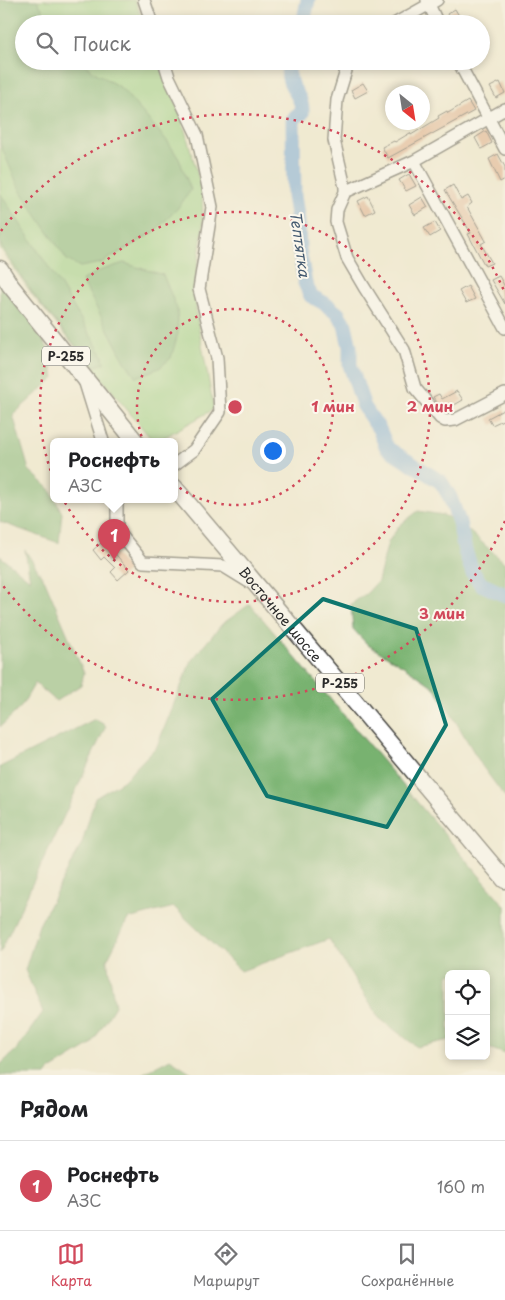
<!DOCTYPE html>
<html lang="ru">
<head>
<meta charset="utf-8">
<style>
  body { margin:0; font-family:"Playpen Sans",sans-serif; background:#f2f2f2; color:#202124 }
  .controls { position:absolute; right:15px; bottom:15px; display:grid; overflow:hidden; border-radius:8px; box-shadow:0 2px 8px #0003 }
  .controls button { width:45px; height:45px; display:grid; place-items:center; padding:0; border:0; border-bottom:1px solid #e0e0e0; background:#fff; color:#202124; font:25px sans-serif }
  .compass { position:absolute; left:385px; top:85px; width:45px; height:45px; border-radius:50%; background:#fff; box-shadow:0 2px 8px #0003; rotate:150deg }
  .you { position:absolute; left:272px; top:450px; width:18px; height:18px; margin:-12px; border:4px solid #fff; border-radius:50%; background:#1a73e8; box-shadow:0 0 0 8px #1a73e833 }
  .badge { display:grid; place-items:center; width:32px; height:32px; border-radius:50%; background:#d1495b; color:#fff; font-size:16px; font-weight:700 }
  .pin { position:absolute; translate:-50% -41px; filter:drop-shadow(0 1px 2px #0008) }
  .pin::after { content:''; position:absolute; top:26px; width:18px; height:15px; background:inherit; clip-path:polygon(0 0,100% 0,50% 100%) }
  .popup { position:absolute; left:50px; top:438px; width:128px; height:65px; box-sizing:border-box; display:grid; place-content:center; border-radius:8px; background:#fff; filter:drop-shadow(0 1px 4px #0005); font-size:16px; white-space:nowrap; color:#757577 }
  .popup b { font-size:19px; color:#202124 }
  .popup::after { content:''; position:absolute; left:50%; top:100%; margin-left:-10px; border:10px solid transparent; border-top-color:#fff }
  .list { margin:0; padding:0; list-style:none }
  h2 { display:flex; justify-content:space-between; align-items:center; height:65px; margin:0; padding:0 20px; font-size:21px }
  h2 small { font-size:16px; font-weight:400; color:#757577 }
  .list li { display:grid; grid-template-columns:32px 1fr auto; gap:15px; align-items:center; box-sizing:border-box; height:90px; padding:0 20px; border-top:1px solid #e0e0e0 }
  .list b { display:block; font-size:19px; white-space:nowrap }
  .list p { margin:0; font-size:16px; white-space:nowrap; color:#757577 }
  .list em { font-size:16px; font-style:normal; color:#757577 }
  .icon { flex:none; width:28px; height:28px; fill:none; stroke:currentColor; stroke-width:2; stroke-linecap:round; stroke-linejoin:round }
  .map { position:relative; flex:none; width:505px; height:1075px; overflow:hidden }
  .search { position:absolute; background:#fff; box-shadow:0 2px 8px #0003; left:15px; right:15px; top:15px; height:55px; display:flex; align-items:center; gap:12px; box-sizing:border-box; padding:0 18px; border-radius:28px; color:#757577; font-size:19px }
  .sheet { height:155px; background:#fff }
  nav { display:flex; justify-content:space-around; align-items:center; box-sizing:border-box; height:70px; border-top:1px solid #e0e0e0; background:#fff; font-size:14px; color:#757577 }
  nav a { display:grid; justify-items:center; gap:2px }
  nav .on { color:#d1495b }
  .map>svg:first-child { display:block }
  .green { fill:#96cf82; stroke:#607d56 }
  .forest { fill:#78b270; stroke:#526e4e }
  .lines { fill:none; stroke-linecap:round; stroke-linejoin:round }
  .river { stroke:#6da4db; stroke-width:15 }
  .building { fill:#dea986 }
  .minor-casing { stroke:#494844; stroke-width:14 }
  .highway-casing { stroke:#494844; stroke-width:19 }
  .minor { stroke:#fff; stroke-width:11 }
  .highway { stroke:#fff; stroke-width:16 }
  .marked { fill:none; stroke:#0f766e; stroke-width:4; stroke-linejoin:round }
  .ring { fill:none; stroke:#d1495b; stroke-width:2.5; stroke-dasharray:2.5 5 }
  .labels { text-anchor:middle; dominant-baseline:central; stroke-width:4; stroke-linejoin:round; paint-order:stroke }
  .shield { fill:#fbf7ec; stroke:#696865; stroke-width:1 }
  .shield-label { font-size:12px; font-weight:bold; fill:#2b2b2b }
  .street-label { font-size:14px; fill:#2b2b2b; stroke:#fbf7ec }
  .water-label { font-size:15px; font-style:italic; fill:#455b71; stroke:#fbf7ec }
  .centre { fill:#d1495b; stroke:#fbf7ec; stroke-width:2.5 }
  .ring-label { font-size:15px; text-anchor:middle; font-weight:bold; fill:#d1495b; stroke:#fbf7ec; stroke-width:4; stroke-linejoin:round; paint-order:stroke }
</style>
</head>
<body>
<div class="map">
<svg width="505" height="1075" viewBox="0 0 505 1075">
  <rect width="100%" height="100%" fill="#fbf7ec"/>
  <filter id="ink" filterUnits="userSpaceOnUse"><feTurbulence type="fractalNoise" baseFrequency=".02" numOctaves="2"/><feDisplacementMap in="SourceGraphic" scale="10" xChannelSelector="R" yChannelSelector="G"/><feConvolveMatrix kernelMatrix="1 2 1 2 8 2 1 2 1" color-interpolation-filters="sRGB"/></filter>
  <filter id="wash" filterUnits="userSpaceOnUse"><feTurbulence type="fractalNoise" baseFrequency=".0096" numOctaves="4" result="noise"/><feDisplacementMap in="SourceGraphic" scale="20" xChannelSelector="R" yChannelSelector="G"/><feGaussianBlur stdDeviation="1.12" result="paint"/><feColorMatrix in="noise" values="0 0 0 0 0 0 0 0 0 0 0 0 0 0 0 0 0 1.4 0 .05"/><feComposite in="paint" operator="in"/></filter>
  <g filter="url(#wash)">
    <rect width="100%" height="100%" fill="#f0ead1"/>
    <path class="green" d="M0 0H135L144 24H24V61H159L179 110 202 189 203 228 196 277V313L214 409 158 441H153L34 297 0 248Z"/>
    <path class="forest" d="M0 0H37L51 24H24V61H82L91 70 121 88 168 142 179 159 191 190 177 209 154 232 101 263 80 267 67 260 20 190 0 144Z
      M0 193 59 283 103 356 104 363 97 366 92 365 37 299 3 249 0 243Z
      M124 263 163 275 177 309 178 333 171 358 159 368 136 377 124 360 82 280 102 270Z
      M8 278 49 350 54 378 13 415 29 470 50 489 62 513 59 543 0 522V281Z
      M418 511 443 515 459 522 505 563V797L482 766 446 705 434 687 405 667 368 645 353 629 351 604 367 593 378 581 388 542 400 525Z
      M25 550 45 581 84 673 81 685 56 701 35 683 21 707 0 727V556L30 580Z
      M250 604 505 906V1054L486 1047V974H449V1040L417 1047 379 1018 329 939 241 971 174 907 128 919 107 960 115 1006 91 1045 49 1071 46 1075H0V1065L16 1050 43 1012 25 970 39 925 82 843 95 798 123 781 157 746 191 661 222 624Z
      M95 719 106 726 0 953V767Z
      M170 1059 195 1075H140Z"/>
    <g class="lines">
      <path class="river" d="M303 24 308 0
        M290 61C282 86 304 93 302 113L296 116 293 121 294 196 298 221 299 248 305 283 311 296 324 303 338 314 345 325 350 347V365L364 407 379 429 387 448 441 482 450 497 459 522 465 551 473 573 481 584 505 595"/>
    </g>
    <g id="blocks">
      <path class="building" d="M455 9 462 21 453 24 447 14Z
        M500 82 505 93 496 98 490 87Z
        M363 83 368 91 355 98 351 90Z
        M468 101 474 111 388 158 382 147 394 141 395 142 410 133 411 135 439 118 438 116 447 111 448 113Z
        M486 131 492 143 481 149 475 138Z
        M498 154 505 167V179L500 182 489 159Z
        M409 174 416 186 406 191 399 180Z
        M453 185 461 200 468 196 472 203 467 207 486 241 481 244 492 263 485 266 468 234 471 233 445 190Z
        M368 196 375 210 365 215 358 201Z
        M422 197 428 207 415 215 409 205Z
        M435 222 440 231 430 237 424 228Z
        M499 276 505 287V304L491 280Z
        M468 286 475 299 466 303 459 291Z
        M457 391 463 400 444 411 433 397 439 394 442 399Z
        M505 409V419L492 425 488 418Z
        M108 537 116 546 112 550 129 570 118 580 111 572 115 568 104 557 101 560 93 550Z"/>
    </g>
  </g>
  <g filter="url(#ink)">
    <use href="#blocks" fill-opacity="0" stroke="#494844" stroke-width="1"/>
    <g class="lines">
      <g class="minor-casing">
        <path id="minor" d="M144 0 152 24
          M427 0 438 24
          M394 24 437 0
          M164 61 169 77 197 135 212 207 199 289 217 358 220 412 194 450 174 465
          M349 61 337 100 334 140 345 187V192L337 210 336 222 347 258 364 287 404 350 415 388 440 418 445 421 455 420 505 394
          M458 61 505 149
          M414 161 505 328
          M345 192 414 161 505 109
          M85 383 103 441
          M117 499V530L143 562 223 566 249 582"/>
      </g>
      <g class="highway-casing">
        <g id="highway">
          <path d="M0 269 10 285 135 441"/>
          <path id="s1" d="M174 487 505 880"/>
        </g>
      </g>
      <use href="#minor" class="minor"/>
      <use href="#highway" class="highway"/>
    </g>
  </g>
  <path d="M0 0H505V1075H0ZM323 599 416 629 446 725 387 827 267 796 212 699Z" fill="#f0ead1" fill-opacity=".55" fill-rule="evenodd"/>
  <path class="marked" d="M323 599 416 629 446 725 387 827 267 796 212 699Z"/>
  <g class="ring">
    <circle cx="235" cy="407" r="98"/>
    <circle cx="235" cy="407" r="195"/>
    <path d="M505 521A293 293 0 0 1 1 583M1 231A293 293 0 0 1 505 293"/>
  </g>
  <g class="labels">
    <g class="shield">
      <rect x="42" y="346.5" width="48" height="19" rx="4"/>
      <rect x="316" y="673.5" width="48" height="19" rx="4"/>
    </g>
    <g class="shield-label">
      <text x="66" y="356">Р-255</text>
      <text x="340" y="683">Р-255</text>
    </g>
    <g class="street-label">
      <text stroke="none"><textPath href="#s1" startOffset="166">Восточное шоссе</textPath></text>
    </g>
    <g class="water-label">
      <text transform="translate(301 244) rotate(82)">Тептятка</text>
    </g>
  </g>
  <circle cx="235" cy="407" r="8" class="centre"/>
  <g class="ring-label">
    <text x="333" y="412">1 мин</text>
    <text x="430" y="412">2 мин</text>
    <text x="442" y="619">3 мин</text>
  </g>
</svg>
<div class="controls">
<button><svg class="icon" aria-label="locate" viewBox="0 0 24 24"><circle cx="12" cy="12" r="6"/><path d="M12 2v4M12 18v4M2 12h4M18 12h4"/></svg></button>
<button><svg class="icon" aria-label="layers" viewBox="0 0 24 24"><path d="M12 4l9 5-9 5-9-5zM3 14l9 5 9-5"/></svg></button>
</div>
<svg class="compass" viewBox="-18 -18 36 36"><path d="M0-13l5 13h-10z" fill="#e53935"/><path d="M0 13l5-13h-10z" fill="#757577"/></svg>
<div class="you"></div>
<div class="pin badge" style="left:114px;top:560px">1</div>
<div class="popup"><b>Роснефть</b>АЗС</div>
<div class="search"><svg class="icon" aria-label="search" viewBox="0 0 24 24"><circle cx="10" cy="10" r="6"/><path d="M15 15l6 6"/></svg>Поиск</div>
</div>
<section class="sheet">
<h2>Рядом<small></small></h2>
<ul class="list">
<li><span class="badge">1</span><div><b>Роснефть</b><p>АЗС</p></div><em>160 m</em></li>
</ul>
</section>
<nav>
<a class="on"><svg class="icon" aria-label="map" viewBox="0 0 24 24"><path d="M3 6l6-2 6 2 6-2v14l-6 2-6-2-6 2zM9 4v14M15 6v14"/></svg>Карта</a>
<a><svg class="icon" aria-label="directions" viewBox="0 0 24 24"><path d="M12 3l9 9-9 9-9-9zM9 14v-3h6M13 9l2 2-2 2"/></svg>Маршрут</a>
<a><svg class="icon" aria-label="saved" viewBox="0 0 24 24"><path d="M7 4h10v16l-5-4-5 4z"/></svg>Сохранённые</a>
</nav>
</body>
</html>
